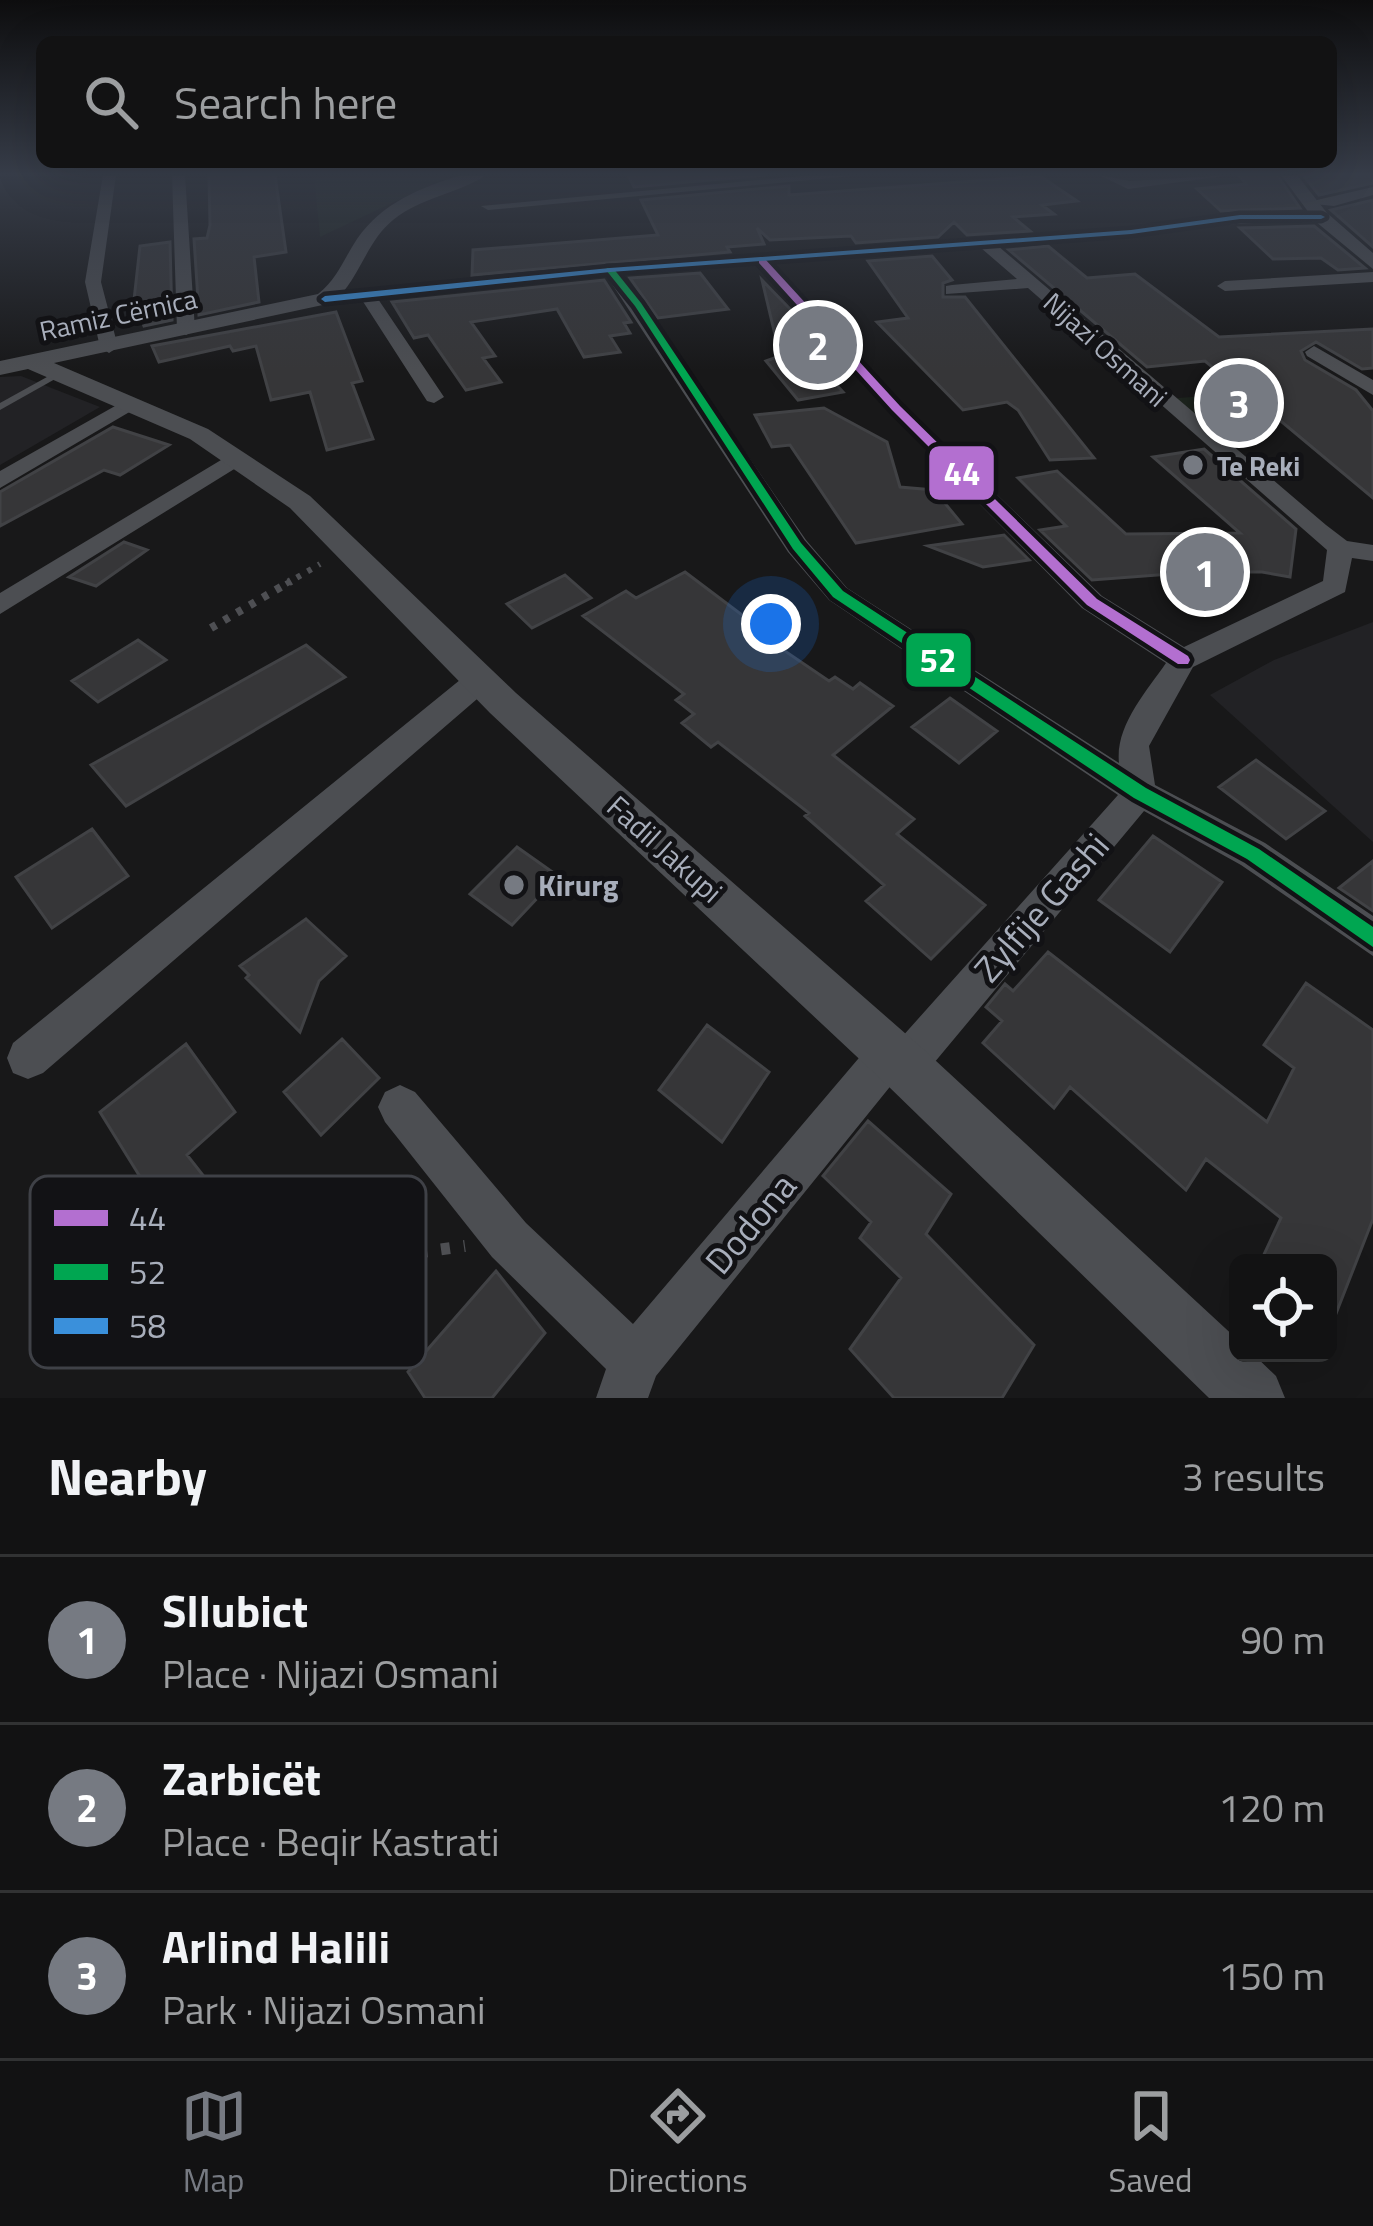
<!DOCTYPE html>
<html lang="en">
<head>
<meta charset="utf-8">
<style>
  body { margin:0; font-family:"Titillium Web",sans-serif; background:#1b1b1c; color:#f1f3f6 }
  .controls { position:absolute; right:36px; bottom:36px; display:grid; overflow:hidden; border-radius:18px; box-shadow:0 12px 48px #0002 }
  .controls button { width:108px; height:108px; display:grid; place-items:center; padding:0; border:0; border-bottom:3px solid #313233; background:#121213; color:#f1f3f6; font:60px sans-serif }
  .you { position:absolute; left:771px; top:624px; width:42px; height:42px; margin:-30px; border:9px solid #fff; border-radius:50%; background:#1a73e8; box-shadow:0 0 0 18px #1a73e833 }
  .badge { display:grid; place-items:center; width:78px; height:78px; border-radius:50%; background:#767a82; color:#fff; font-size:39px; font-weight:700 }
  .pin { position:absolute; translate:-50% -50%; border:6px solid #fff; box-shadow:0 3px 12px #0006 }
  .list { margin:0; padding:0; list-style:none }
  h2 { display:flex; justify-content:space-between; align-items:center; height:156px; margin:0; padding:0 48px; font-size:51px }
  h2 small { font-size:39px; font-weight:400; color:#9c9ea0 }
  .list li { display:grid; grid-template-columns:78px 1fr auto; gap:36px; align-items:center; box-sizing:border-box; height:168px; padding:0 48px; border-top:3px solid #313233 }
  .list b { display:block; font-size:45px; white-space:nowrap }
  .list p { margin:0; font-size:39px; white-space:nowrap; color:#9c9ea0 }
  .list em { font-size:39px; font-style:normal; color:#9c9ea0 }
  .icon { flex:none; width:66px; height:66px; fill:none; stroke:currentColor; stroke-width:2; stroke-linecap:round; stroke-linejoin:round }
  .map { position:relative; flex:none; width:1373px; height:1398px; overflow:hidden }
  .search { position:absolute; background:#121213; box-shadow:0 12px 48px #0002; left:36px; right:36px; top:36px; height:132px; display:flex; align-items:center; gap:30px; box-sizing:border-box; padding:0 42px; border-radius:18px; color:#9c9ea0; font-size:45px }
  .sheet { height:660px; background:#121213 }
  nav { display:flex; justify-content:space-around; align-items:center; box-sizing:border-box; height:168px; border-top:3px solid #313233; background:#121213; font-size:33px; color:#9c9ea0 }
  nav a { display:grid; justify-items:center; gap:6px }
  nav .on { color:#767a82 }
  .map>svg:first-child { display:block }
  .built { fill:#222225 }
  .green { fill:#1c231d }
  .building { fill:#363638; stroke:#414245; stroke-width:3 }
  .lines { fill:none; stroke-linecap:round; stroke-linejoin:round }
  .path-far2 { stroke:#4e4f53; stroke-width:6; stroke-dasharray:4.5 8; stroke-linecap:butt }
  .path-far1 { stroke:#4e4f53; stroke-width:8; stroke-dasharray:6 9; stroke-linecap:butt }
  .path { stroke:#4e4f53; stroke-width:12; stroke-dasharray:9 14; stroke-linecap:butt }
  .service { fill:#4c4e52; fill-rule:evenodd }
  .minor { fill:#4c4e52; fill-rule:evenodd }
  .tertiary { fill:#4c4e52; fill-rule:evenodd }
  .bus-1-casing { stroke:#121215; stroke-width:9 }
  .bus-2-casing { stroke:#121215; stroke-width:9 }
  .bus-3-casing { stroke:#121215; stroke-width:9 }
  .bus-1 { fill:#b36fd0; fill-rule:evenodd }
  .bus-2 { fill:#00a651; fill-rule:evenodd }
  .bus-3 { fill:#3a90db; fill-rule:evenodd }
  .poi-dot { fill:#767a82; stroke:#121215; stroke-width:4.5 }
  .labels { text-anchor:middle; dominant-baseline:central; stroke-width:10; stroke-linejoin:round; paint-order:stroke }
  .far-street-label { font-size:27px; fill:#a8aebb; stroke:#121215 }
  .far-poi-label { font-size:27px; font-weight:bold; fill:#a8aebb; stroke:#121215; text-anchor:start }
  .street-label { font-size:30px; fill:#a8aebb; stroke:#121215 }
  .poi-label { font-size:30px; font-weight:bold; fill:#a8aebb; stroke:#121215; text-anchor:start }
  .near-street-label { font-size:36px; fill:#a8aebb; stroke:#121215 }
  .key { fill:#121215; stroke:#3f4147; stroke-width:3 }
  .key-label { font-size:33px; fill:#a8aebb }
  .line-badge { stroke:#121215; stroke-width:4.5 }
  .badge-label { font-size:33px; text-anchor:middle; font-weight:bold; fill:#fff }
</style>
</head>
<body>
<div class="map">
<svg width="1373" height="1398" viewBox="0 0 1373 1398">
  <rect width="100%" height="100%" fill="#181819"/>
  <path class="built" d="M21 376 100 407 0 465V377Z
    M1373 622V842L1210 695 1274 660Z"/>
  <path class="green" d="M314 175H448L449 176 320 237Z
    M1289 389 1317 411 1195 422 1166 399Z"/>
  <path class="building" d="M209 175H275L286 252 254 257 259 302 199 315 194 239 207 238 210 225Z
    M628 175H766L634 187Z
    M1239 175H1277L1300 208 1221 211 1197 189 1246 184Z
    M1303 175H1373V183L1319 195Z
    M1040 176 1077 201 1042 205 1054 214 1013 217 1030 231 967 235 954 222 938 237 856 243 851 236 770 240 757 228 764 244 727 247 730 252 472 275 473 250 658 235 641 200 789 186V195Z
    M1373 200V247L1331 210Z
    M1314 226 1365 268 1338 270 1321 258 1273 259 1240 228Z
    M170 242 172 320 144 326 134 300 140 246Z
    M1048 246 1087 278 1135 274 1219 337 1373 329V368L1362 369 1316 342 1301 351 1305 360 1356 390 1373 411V498L1246 392 1224 383 1222 375 1205 361 1147 367 1009 250Z
    M932 256 952 280 943 283V297H965L1094 458 1050 460 1018 410 1007 402 963 410 877 322 908 318 868 261Z
    M700 273 728 309 658 318 630 278Z
    M604 280 631 322 624 323 630 333 610 336 620 352 584 357 557 309 471 322 495 356 483 358 501 382 466 390 428 335 414 338 392 302Z
    M762 280 792 311 812 358 843 392 798 400 766 361 780 356Z
    M336 312 362 381 352 383 373 439 327 450 310 392 271 400 256 346 233 351 230 346 159 362 152 346Z
    M824 408 887 442 900 487 934 490 962 524 856 543 790 445 772 447 755 415Z
    M113 427 169 445 120 475 104 470 0 526V492Z
    M1204 449 1296 529 1290 577 1262 572H1197L1092 580 1040 530 1066 526 1018 478 1057 471 1126 534 1240 533 1153 457Z
    M1004 535 1029 560 983 567 928 546Z
    M124 542 147 550 96 586 69 577Z
    M685 572 758 627 754 630 829 681 835 677 853 689 860 683 893 706 833 755 914 819 897 834 985 905 931 959 866 901 884 885 805 816 809 813 718 742 711 747 682 723 694 714 676 700 684 694 583 616 626 591 636 598Z
    M565 575 591 598 532 628 507 604Z
    M138 640 166 660 98 702 72 681Z
    M306 645 345 677 126 806 91 765Z
    M950 698 997 731 959 763 912 727Z
    M1256 760 1325 811 1286 839 1219 787Z
    M92 829 128 876 52 928 16 877Z
    M1153 836 1222 882 1170 952 1099 900Z
    M517 847 558 876 512 925 470 894Z
    M1373 861V911L1339 888Z
    M306 919 346 956 319 981 300 1032 246 978 249 975 240 966Z
    M1048 952 1267 1122 1294 1068 1264 1045 1306 983 1373 1030V1219L1330 1329 1328 1263H1260L1281 1218 1206 1159 1186 1190 1070 1087 1054 1108 983 1043 1002 1021 986 1007 1005 984 1013 991Z
    M707 1025 769 1072 722 1142 659 1090Z
    M342 1039 379 1078 321 1135 284 1092Z
    M186 1044 235 1112 187 1155 242 1225 154 1313 114 1254 160 1209 100 1112Z
    M868 1121 951 1194 926 1234 1034 1345 1002 1398H894L850 1349 901 1278 860 1238 871 1222 823 1176Z
    M496 1271 545 1333 492 1398H425L408 1372Z"/>
  <g class="lines">
    <path class="path-far2" d="M286 584 320 564"/>
    <path class="path-far1" d="M211 628 291 581"/>
    <path class="path" d="M236 1278 465 1246"/>
    <path class="service" d="M56 372 64 374 0 410V403Z"/>
    <path class="minor" d="M103 175H116L101 282 118 347 109 353 100 347 85 282Z
      M172 175H185L195 330 186 335 177 330Z
      M812 175H863L488 210 481 206Z
      M1099 175 1130 181 1232 175 1128 189Z
      M1373 187V195L1334 206 1304 203Z
      M1240 213H1321L1328 217 1321 221C1213 221 1106 238 998 246L1326 525 1347 541 1373 545V561L1352 558 1345 592 1193 667 1149 746 1155 785 1265 843 1373 916V956L1241 865 1144 811 919 1081 904 1087 893 1083 656 1376 648 1398H596L606 1369 492 1257 385 1122 378 1107 385 1092 400 1085 415 1092 526 1223 633 1324 875 1039 890 1033 901 1038 1118 795 829 600 788 552 606 275 378 299 444 397 434 403 427 401 362 300 325 304 316 299 325 294 610 265 1131 228ZM981 248 1017 279 952 285 946 286V294L1028 288 1327 550 1323 581 1184 647 1102 596 903 404 773 263ZM756 264 889 412 1082 608 1166 663C1146 692 1115 726 1119 763L847 588 806 540 622 274Z
      M1373 272V282L1225 291 1217 286 1225 281Z
      M1314 346 1373 380V395L1307 356 1305 352Z
      M131 397 141 403 138 407 0 488V471Z
      M236 451 247 458 244 463 0 614V593Z
      M481 668 496 679 491 687 43 1073 28 1079 13 1073 7 1058 13 1043 471 671Z"/>
    <path class="tertiary" d="M462 175H486C458 194 421 197 393 220 365 243 360 280 332 303L54 363 208 429 310 496 516 693 922 1048 1238 1340V1353H1252L1276 1376 1285 1398H1209L886 1084 490 713 290 508 190 439 28 369 0 375V361L318 294C338 278 343 260 357 239 382 203 421 187 462 175Z
      M1281 175H1297L1327 213 1373 253V269L1315 221Z"/>
    <g class="bus-1-casing">
      <path id="bus-1" d="M759 259H765L900 406 1097 599 1188 656 1190 660 1188 664H1178L1087 605 892 410 759 263Z"/>
    </g>
    <g class="bus-2-casing">
      <path id="bus-2" d="M607 268H613L641 303 801 543 843 591 1146 788 1259 849 1373 927V947L1247 859 1134 798 833 597 793 549 635 306 606 270Z"/>
    </g>
    <g class="bus-3-casing">
      <path id="bus-3" d="M1240 215H1321L1325 217 1321 219H1240L1131 234 610 272 325 302 321 299 325 296 610 268 1131 230Z"/>
    </g>
    <use href="#bus-1" class="bus-1"/>
    <use href="#bus-2" class="bus-2"/>
    <use href="#bus-3" class="bus-3"/>
  </g>
  <linearGradient id="sky" x2="0" y2="1"><stop stop-color="#0d0d0e"/><stop offset="0.47" stop-color="#373d49"/><stop offset="1" stop-color="#373d49" stop-opacity="0"/></linearGradient>
  <rect width="1373" height="370" fill="url(#sky)"/>
  <g class="poi-dot">
    <circle cx="1193" cy="465" r="12"/>
    <circle cx="514" cy="885" r="12"/>
  </g>
  <g class="labels">
    <g class="far-street-label">
      <text transform="translate(118 314) rotate(-12)">Ramiz Cërnica</text>
      <text transform="translate(1106 349) rotate(42)">Nijazi Osmani</text>
    </g>
    <g class="far-poi-label">
      <text x="1217" y="465">Te Reki</text>
    </g>
    <g class="street-label">
      <text transform="translate(665 849) rotate(42)">Fadil Jakupi</text>
    </g>
    <g class="poi-label">
      <text x="538" y="885">Kirurg</text>
    </g>
    <g class="near-street-label">
      <text transform="translate(1041 907) rotate(-49)">Zylfije Gashi</text>
      <text transform="translate(750 1223) rotate(-50)">Dodona</text>
    </g>
  </g>
  <rect x="30" y="1176" width="396" height="192" rx="18" class="key"/>
  <rect x="54" y="1210" width="54" height="16" fill="#b36fd0"/>
  <rect x="54" y="1264" width="54" height="16" fill="#00a651"/>
  <rect x="54" y="1318" width="54" height="16" fill="#3a90db"/>
  <g class="key-label">
    <text x="129" y="1230">44</text>
    <text x="129" y="1284">52</text>
    <text x="129" y="1338">58</text>
  </g>
  <g class="line-badge">
    <rect x="927" y="444" width="69" height="58" rx="12" fill="#b36fd0"/>
    <rect x="904" y="631" width="69" height="58" rx="12" fill="#00a651"/>
  </g>
  <g class="badge-label">
    <text x="962" y="485">44</text>
    <text x="938" y="672">52</text>
  </g>
</svg>
<div class="controls">
<button><svg class="icon" aria-label="locate" viewBox="0 0 24 24"><circle cx="12" cy="12" r="6"/><path d="M12 2v4M12 18v4M2 12h4M18 12h4"/></svg></button>
</div>
<div class="you"></div>
<div class="pin badge" style="left:1205px;top:572px">1</div>
<div class="pin badge" style="left:818px;top:345px">2</div>
<div class="pin badge" style="left:1239px;top:403px">3</div>
<div class="search"><svg class="icon" aria-label="search" viewBox="0 0 24 24"><circle cx="10" cy="10" r="6"/><path d="M15 15l6 6"/></svg>Search here</div>
</div>
<section class="sheet">
<h2>Nearby<small>3 results</small></h2>
<ul class="list">
<li><span class="badge">1</span><div><b>Sllubict</b><p>Place · Nijazi Osmani</p></div><em>90 m</em></li>
<li><span class="badge">2</span><div><b>Zarbicët</b><p>Place · Beqir Kastrati</p></div><em>120 m</em></li>
<li><span class="badge">3</span><div><b>Arlind Halili</b><p>Park · Nijazi Osmani</p></div><em>150 m</em></li>
</ul>
</section>
<nav>
<a class="on"><svg class="icon" aria-label="map" viewBox="0 0 24 24"><path d="M3 6l6-2 6 2 6-2v14l-6 2-6-2-6 2zM9 4v14M15 6v14"/></svg>Map</a>
<a><svg class="icon" aria-label="directions" viewBox="0 0 24 24"><path d="M12 3l9 9-9 9-9-9zM9 14v-3h6M13 9l2 2-2 2"/></svg>Directions</a>
<a><svg class="icon" aria-label="saved" viewBox="0 0 24 24"><path d="M7 4h10v16l-5-4-5 4z"/></svg>Saved</a>
</nav>
</body>
</html>
